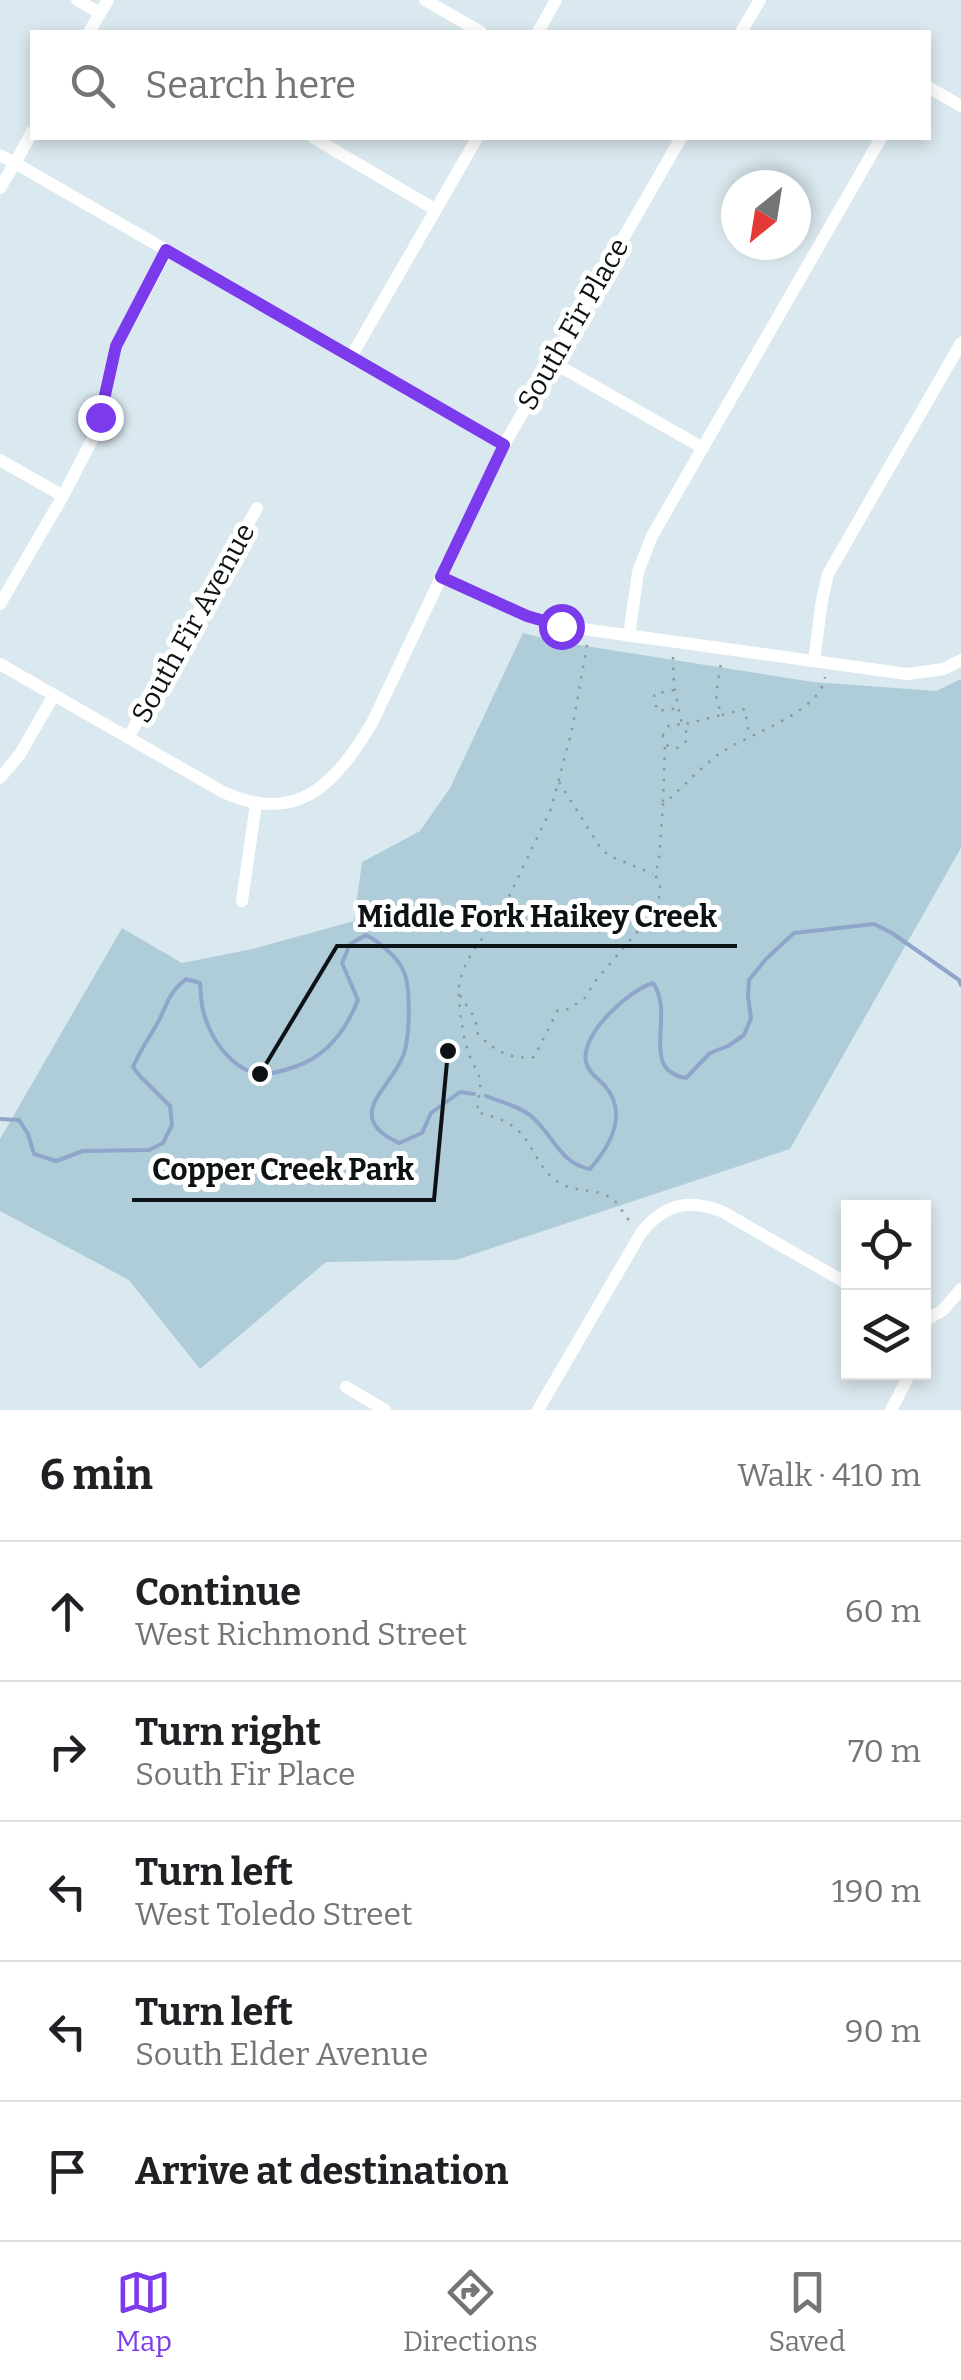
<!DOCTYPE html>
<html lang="en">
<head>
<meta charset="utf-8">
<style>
  body { margin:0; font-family:Bitter,serif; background:#f6f6f6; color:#202124 }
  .controls { position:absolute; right:30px; bottom:30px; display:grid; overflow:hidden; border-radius:0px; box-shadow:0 5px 15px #0003 }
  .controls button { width:90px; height:90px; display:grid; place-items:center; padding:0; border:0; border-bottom:2px solid #e0e0e0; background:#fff; color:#202124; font:50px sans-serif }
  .compass { position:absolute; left:721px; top:170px; width:90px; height:90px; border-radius:50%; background:#fff; box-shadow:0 5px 15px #0003; rotate:210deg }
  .stop { position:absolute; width:30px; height:30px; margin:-22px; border:8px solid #7c3aed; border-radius:50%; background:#fff }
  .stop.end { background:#7c3aed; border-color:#fff; box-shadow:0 2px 10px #0008 }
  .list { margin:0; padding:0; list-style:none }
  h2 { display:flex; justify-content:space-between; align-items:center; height:130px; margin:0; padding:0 40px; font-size:42px }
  h2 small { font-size:32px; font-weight:400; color:#757577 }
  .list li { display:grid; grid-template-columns:65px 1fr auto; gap:30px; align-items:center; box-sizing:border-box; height:140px; padding:0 40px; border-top:2px solid #e0e0e0 }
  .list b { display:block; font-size:38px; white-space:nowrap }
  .list p { margin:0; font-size:32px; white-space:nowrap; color:#757577 }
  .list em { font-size:32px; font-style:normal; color:#757577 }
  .icon { flex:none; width:55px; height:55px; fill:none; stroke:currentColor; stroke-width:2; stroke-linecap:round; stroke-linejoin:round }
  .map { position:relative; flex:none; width:961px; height:1410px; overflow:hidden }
  .search { position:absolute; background:#fff; box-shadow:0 5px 15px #0003; left:30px; right:30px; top:30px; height:110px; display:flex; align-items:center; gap:25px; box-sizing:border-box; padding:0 35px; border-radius:0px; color:#757577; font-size:38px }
  .sheet { height:830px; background:#fff }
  nav { display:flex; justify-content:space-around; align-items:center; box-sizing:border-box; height:140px; border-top:2px solid #e0e0e0; background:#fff; font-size:28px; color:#757577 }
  nav a { display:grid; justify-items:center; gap:5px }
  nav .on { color:#7c3aed }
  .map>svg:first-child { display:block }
  .green { fill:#aecdd9 }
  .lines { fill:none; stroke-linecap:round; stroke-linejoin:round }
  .stream { stroke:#8fa5ca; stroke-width:4 }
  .path { stroke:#8e999e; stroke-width:2.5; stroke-dasharray:2.5 8; stroke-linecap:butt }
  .minor { stroke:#fff; stroke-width:12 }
  .route { stroke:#7c3aed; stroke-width:12 }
  .labels { text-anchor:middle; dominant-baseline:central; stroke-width:10; stroke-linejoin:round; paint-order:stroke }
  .street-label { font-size:28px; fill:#0d1214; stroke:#fff }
  .leader { fill:none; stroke:#0d1214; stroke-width:4 }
  .callout-dot { fill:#0d1214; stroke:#fff; stroke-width:4 }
  .callout-label { font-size:30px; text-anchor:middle; font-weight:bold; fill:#0d1214; stroke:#fff; stroke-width:10; stroke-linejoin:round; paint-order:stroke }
</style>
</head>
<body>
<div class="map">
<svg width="961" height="1410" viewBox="0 0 961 1410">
  <rect width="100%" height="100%" fill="#dae9ef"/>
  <path class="green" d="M523 633 554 641 813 682 936 691 961 679V848L790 1149 456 1260 326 1262 200 1369 129 1280 0 1211V1139L122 928 182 963 252 949 354 921 362 862 420 831 450 788Z"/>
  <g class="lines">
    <path class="stream" d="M486 1096C501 1102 519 1106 531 1116 553 1134 560 1164 590 1169 611 1145 628 1113 605 1086 597 1077 589 1074 586 1062 580 1034 629 990 653 983 676 1015 638 1070 686 1078L710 1053 728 1046 744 1035 751 1018 748 997 749 980 766 959 794 933 874 924 892 933 959 980 961 985
      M0 1119 19 1120 28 1134 34 1154 56 1161 83 1151 149 1150 163 1143 172 1125 170 1106 140 1076 133 1067C140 1050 150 1037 158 1022 169 1001 167 995 186 979L200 983C201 993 201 1005 204 1014 211 1039 231 1069 259 1074 271 1075 286 1070 297 1066 328 1055 346 1030 358 1000L342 963 350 944 366 935C379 942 398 957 404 972 411 988 410 1039 403 1056 390 1089 342 1117 399 1143L422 1133 431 1113 460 1092 474 1094"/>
    <path class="path" d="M587 645 572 730 551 809 502 911 471 954 464 968 459 984V994L475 1018 478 1035C496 1051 510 1060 534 1057L558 1010 568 1009 584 999 597 979 650 917 660 895V886L655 874 659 860 663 804C683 788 700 767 722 752 750 733 820 713 825 677
      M673 657 674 685 682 725 721 715 716 695 721 663
      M674 690 654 694 657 711 679 708
      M722 715 745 709 749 737
      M663 736a12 12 0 1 1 24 0a12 12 0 1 1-24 0Z
      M559 782 601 849 610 856 653 874
      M663 802 665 745
      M459 994 460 1013 464 1036 469 1055 481 1080 477 1112C489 1116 504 1119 514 1127 533 1141 537 1169 558 1182 575 1193 597 1188 611 1198 620 1204 623 1215 631 1222"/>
    <path class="minor" d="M77 0 100 13
      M425 0 481 32
      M89 32 108 0
      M538 32 556 0
      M741 32 760 0
      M928 87 961 106
      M32 132 15 163 504 445
      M314 138 436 210
      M0 155 15 163 0 188
      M351 357 477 138
      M552 362 703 448
      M0 460 63 496
      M441 577 527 616 561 626 907 674 944 669 961 660
      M0 604 63 496 95 434 116 346 167 250
      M629 636 638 572 652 536 881 138
      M814 661 822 600 828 574 961 343
      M0 664 223 792C298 826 335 784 372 723L504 445 681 138
      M128 738 257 508
      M0 778 20 754 54 695
      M242 901 256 804
      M924 1321 943 1310 961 1289
      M346 1387 385 1410
      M538 1410 641 1233C664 1204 689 1198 723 1212L848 1284
      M891 1410 911 1372"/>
  </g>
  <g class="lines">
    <path class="route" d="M100 417 116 346 166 250 504 445 441 577 527 616 561 626"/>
  </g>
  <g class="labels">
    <g class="street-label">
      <text transform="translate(573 324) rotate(-60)">South Fir Place</text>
      <text transform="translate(193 623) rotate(-61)">South Fir Avenue</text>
    </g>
  </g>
  <path class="leader" d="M260 1074L337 946H737M448 1051L434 1200H132"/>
  <g class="callout-dot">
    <circle cx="260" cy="1074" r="10"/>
    <circle cx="448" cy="1051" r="10"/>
  </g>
  <g class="callout-label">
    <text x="537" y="927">Middle Fork Haikey Creek</text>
    <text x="283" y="1180">Copper Creek Park</text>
  </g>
</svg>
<div class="controls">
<button><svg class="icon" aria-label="locate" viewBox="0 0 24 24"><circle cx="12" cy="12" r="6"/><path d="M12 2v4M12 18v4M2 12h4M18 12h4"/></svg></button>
<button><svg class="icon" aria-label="layers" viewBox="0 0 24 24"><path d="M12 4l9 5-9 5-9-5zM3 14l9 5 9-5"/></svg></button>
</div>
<svg class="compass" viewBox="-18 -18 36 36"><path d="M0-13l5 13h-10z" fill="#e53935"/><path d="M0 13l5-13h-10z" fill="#757577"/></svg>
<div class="stop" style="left:561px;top:626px"></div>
<div class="stop end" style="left:100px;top:417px"></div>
<div class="search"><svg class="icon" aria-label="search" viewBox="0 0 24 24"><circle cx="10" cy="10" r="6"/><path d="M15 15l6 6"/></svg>Search here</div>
</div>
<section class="sheet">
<h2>6 min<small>Walk · 410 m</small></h2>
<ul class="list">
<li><svg class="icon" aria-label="ahead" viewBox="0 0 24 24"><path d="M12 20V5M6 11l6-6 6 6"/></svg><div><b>Continue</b><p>West Richmond Street</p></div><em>60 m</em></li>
<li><svg class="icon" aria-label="right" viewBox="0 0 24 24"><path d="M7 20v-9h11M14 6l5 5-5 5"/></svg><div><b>Turn right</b><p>South Fir Place</p></div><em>70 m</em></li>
<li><svg class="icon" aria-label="left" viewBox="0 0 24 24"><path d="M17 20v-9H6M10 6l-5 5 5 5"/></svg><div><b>Turn left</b><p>West Toledo Street</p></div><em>190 m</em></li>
<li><svg class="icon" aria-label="left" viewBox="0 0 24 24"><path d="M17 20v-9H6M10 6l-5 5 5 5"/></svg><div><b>Turn left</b><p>South Elder Avenue</p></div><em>90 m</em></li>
<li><svg class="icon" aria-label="arrive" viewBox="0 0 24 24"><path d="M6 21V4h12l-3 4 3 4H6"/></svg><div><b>Arrive at destination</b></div></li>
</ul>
</section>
<nav>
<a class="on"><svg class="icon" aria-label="map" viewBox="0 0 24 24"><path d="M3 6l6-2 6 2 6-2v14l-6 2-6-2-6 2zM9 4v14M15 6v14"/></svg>Map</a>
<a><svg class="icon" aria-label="directions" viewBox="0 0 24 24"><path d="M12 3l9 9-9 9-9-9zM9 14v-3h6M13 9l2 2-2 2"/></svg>Directions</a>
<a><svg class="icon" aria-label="saved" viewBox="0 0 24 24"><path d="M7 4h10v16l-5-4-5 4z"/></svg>Saved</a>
</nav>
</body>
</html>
